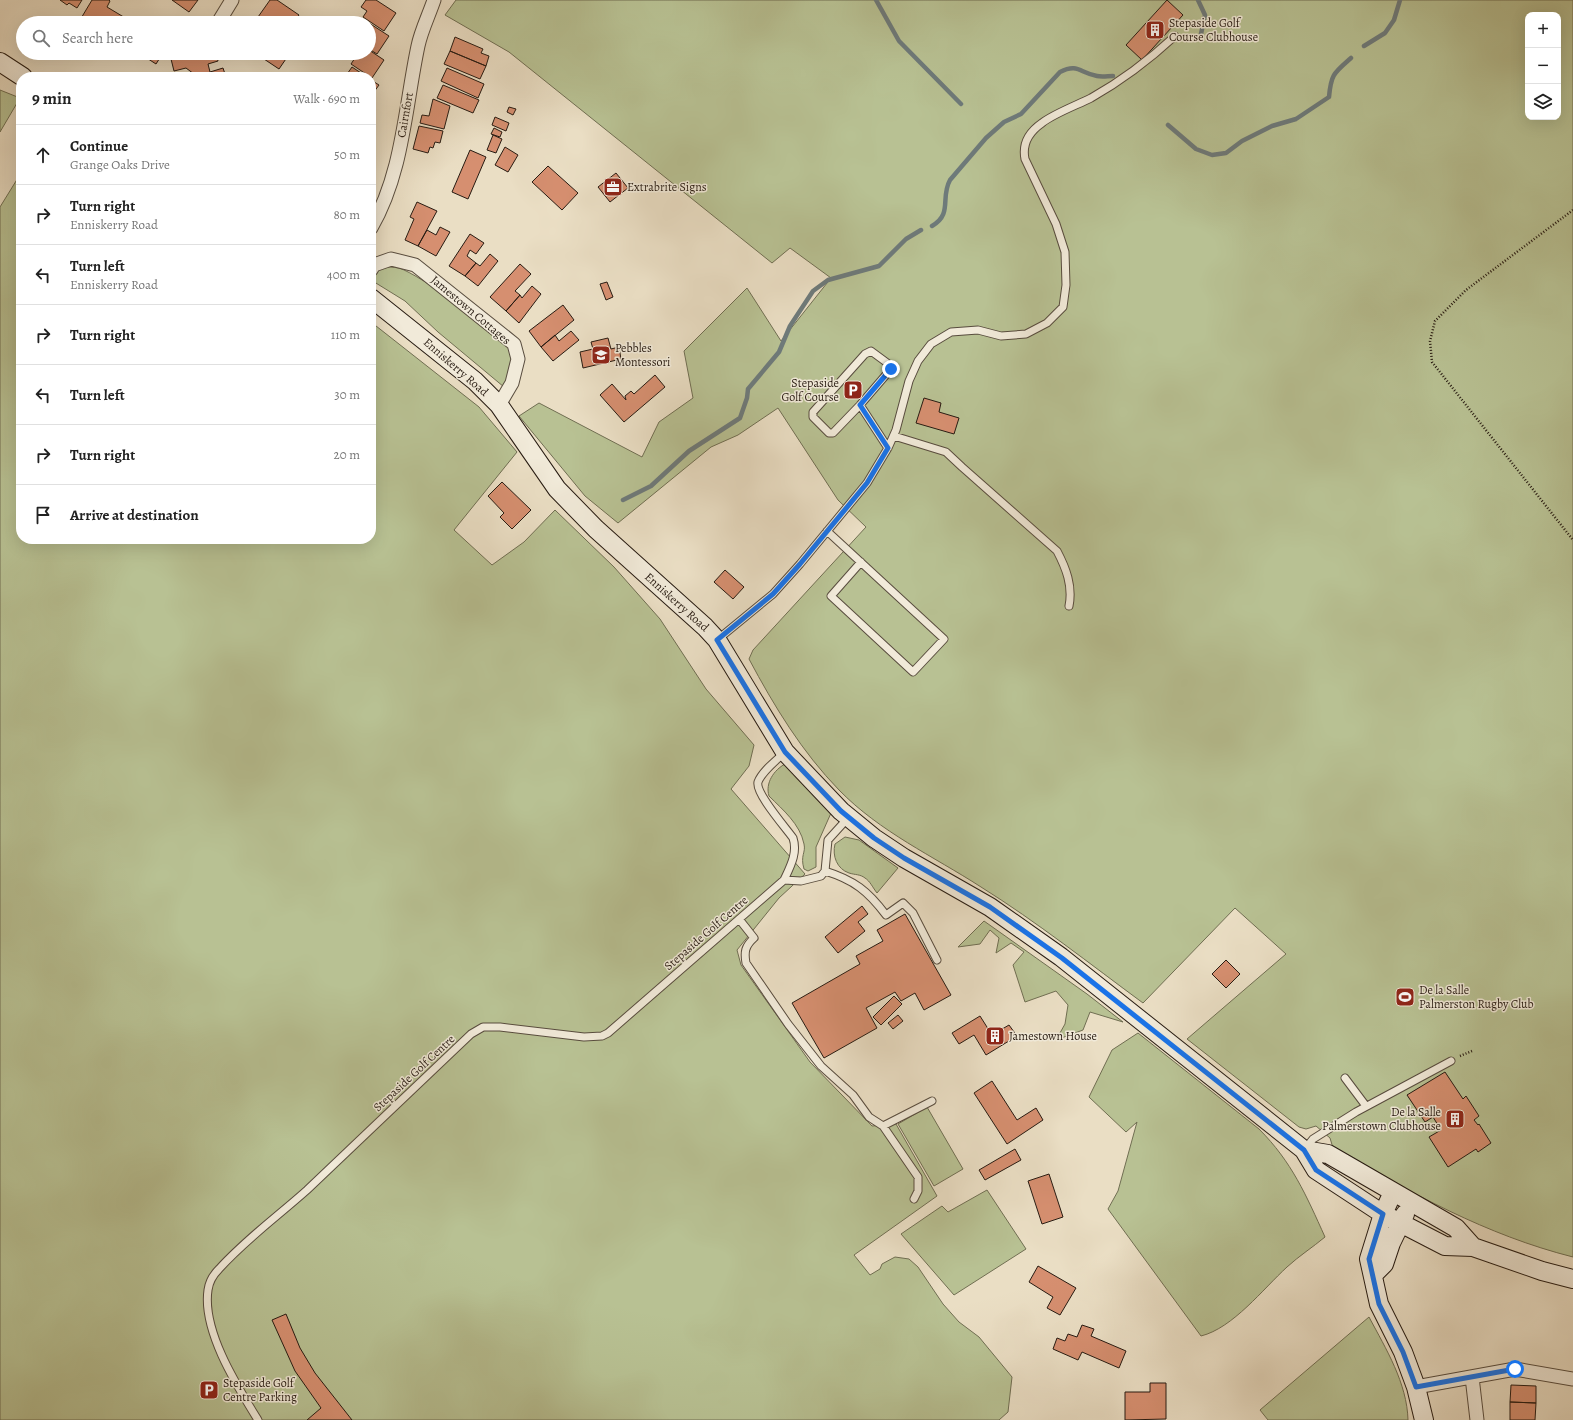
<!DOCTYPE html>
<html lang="en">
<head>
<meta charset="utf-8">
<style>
  body { margin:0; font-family:Alegreya,serif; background:#f6f6f6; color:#222 }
  .controls { position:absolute; right:12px; top:12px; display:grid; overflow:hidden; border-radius:8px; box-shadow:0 4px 16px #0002 }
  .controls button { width:36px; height:36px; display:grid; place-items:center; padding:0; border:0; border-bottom:1px solid #e0e0e0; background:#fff; color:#222; font:20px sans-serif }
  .stop { position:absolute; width:12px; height:12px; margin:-9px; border:3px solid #1a73e8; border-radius:50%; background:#fff }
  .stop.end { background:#1a73e8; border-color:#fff; box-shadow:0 1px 4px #0008 }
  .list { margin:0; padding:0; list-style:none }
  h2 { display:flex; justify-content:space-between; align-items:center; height:52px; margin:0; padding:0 16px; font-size:17px }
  h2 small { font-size:13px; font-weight:400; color:#767676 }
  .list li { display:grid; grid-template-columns:26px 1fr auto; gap:12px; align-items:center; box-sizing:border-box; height:60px; padding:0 16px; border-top:1px solid #e0e0e0 }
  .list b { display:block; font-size:15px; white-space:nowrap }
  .list p { margin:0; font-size:13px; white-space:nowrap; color:#767676 }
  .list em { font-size:13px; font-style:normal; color:#767676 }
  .icon { flex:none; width:22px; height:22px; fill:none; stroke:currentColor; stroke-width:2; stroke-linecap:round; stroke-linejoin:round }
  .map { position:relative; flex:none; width:1573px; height:1420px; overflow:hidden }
  .search { position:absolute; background:#fff; box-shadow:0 4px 16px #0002; left:16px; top:16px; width:360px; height:44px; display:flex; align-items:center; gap:10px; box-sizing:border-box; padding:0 14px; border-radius:22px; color:#767676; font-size:15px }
  .panel { position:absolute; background:#fff; box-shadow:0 4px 16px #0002; left:16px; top:72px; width:360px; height:472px; border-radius:16px }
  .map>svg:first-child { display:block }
  .green { fill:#b8c193; stroke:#706e52; fill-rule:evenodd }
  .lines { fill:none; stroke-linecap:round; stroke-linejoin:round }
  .stream { stroke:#6e7a7a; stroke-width:4.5 }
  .building { fill:#d68f70; stroke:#271b12 }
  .lane-casing { stroke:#584c3e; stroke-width:9 }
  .street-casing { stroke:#584c3e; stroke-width:15 }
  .secondary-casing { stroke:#271b12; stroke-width:20 }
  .path { stroke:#271b12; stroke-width:2.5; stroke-dasharray:1 2; stroke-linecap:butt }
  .lane { stroke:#f1ead9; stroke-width:7 }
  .street { stroke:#f1ead9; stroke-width:13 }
  .secondary { stroke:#f1ead9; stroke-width:18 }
  .route { stroke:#1a73e8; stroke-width:5 }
  .labels { text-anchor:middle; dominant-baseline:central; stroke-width:3; stroke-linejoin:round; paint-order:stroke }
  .poi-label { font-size:12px; fill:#271b12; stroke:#f1ead9; text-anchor:start }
  .street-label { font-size:12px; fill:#271b12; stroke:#f1ead9 }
</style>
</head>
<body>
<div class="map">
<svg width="1573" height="1420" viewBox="0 0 1573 1420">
  <rect width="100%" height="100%" fill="#eadec4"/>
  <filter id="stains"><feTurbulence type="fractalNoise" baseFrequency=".005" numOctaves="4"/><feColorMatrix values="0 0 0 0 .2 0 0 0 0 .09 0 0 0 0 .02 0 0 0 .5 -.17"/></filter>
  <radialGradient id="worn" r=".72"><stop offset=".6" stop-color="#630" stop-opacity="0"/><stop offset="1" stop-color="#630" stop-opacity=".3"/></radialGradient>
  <path class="green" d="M456 0H1573V1257C1486 1235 1411 1193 1333 1148L1330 1138 1316 1126 1306 1129 1299 1127 1187 1039 1286 954 1235 908 1143 1003C1090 964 1037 922 981 887 933 856 880 832 839 790 802 752 774 706 749 659L753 650 866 527 838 500 778 408 738 435 711 447 618 523 585 496 519 416 539 403 642 457 659 422 693 398 684 351 747 288 781 341 831 278 790 248 772 263 509 52 445 15ZM1528 15H1558V117H1528Z
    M0 90 20 98 0 132Z
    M21 173V539H371V322L479 407 517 452 454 530 492 565 524 542 555 510 614 567 660 619 706 689 754 745 749 766 731 789 805 874 779 898 737 950 741 965 810 1062 872 1126 896 1124 937 1196 854 1255 870 1275 880 1269 882 1264 895 1257 909 1259 918 1267 943 1304 959 1322 979 1337 1012 1377 1008 1412 999 1420H0V207Z
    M381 267C386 267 394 267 399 268 419 274 504 334 511 352 516 364 508 376 504 387L438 332 405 301 371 280V277Z
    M785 764 831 813 816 847V867L808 871 804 869C800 855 806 853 804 844 800 824 783 810 769 796 765 783 774 770 785 764Z
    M845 837 859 840 898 868 877 893C873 888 870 881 865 878 860 874 855 875 849 873 837 869 832 856 835 844Z
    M984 921 1087 994 1123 1022 1090 1012 1083 1030 1056 1040 1065 1024 1068 1005 1056 991 1025 1002 1013 965 1024 952 1011 943 996 953 999 938 990 930 980 944 958 947Z
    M1138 1033 1259 1129C1292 1162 1306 1195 1325 1237 1313 1247 1299 1256 1287 1267 1263 1289 1233 1328 1201 1336L1108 1209 1118 1191 1137 1122 1126 1132 1089 1097 1112 1050Z
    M927 1107 963 1169 934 1186 898 1124Z
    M987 1190 1026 1249 954 1295 901 1234 942 1206 948 1212Z
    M1369 1317C1386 1349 1407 1383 1408 1420H1268L1260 1410Z"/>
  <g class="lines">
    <path class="stream" d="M876 0 899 41 961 104
      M1198 0 1205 15 1201 34
      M1364 46 1385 33 1394 20 1400 0
      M1168 125 1196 149 1212 155 1226 153 1242 141 1272 126 1296 119 1329 97C1331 74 1334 73 1351 58
      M932 226C953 214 940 198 950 180L986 138 1004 122 1021 114 1060 72C1078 63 1080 73 1097 76 1102 77 1108 76 1113 76
      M623 500 651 486 689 451 740 418 747 398 748 389 779 352 790 326 813 291 828 280 879 266 906 239 921 230"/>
  </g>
  <path class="building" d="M60 0H82L77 8 69 3 67 5Z
    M92 0H109L110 1 107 7 127 19 125 23H85L80 20Z
    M172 0H198L189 12Z
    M270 0H277L299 15 293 23H267L258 17Z
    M366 0H376L396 13 384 31 363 17 367 11 361 7Z
    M1167 0 1183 15 1142 60 1126 45Z
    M369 23 389 36 377 54 369 49Z
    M455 37 483 49 481 53 489 56 486 66 450 51Z
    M369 50 384 60 372 78 351 64 355 58 349 54 350 53H369Z
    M450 51 486 66 480 79 444 64Z
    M139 53H163L156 64Z
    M182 53V56L193 53H216L218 61 208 64 210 72 223 68 226 77H198L186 68 174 71 171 59H173L172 54Z
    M255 53H290L279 69Z
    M352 67 367 77H345Z
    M447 68 484 84 478 98 441 81Z
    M371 80 379 85 371 96Z
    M443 85 479 100 473 113 437 98Z
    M433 99 450 106 444 129 420 123 422 115 429 116Z
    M509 107 516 109 513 115 507 112Z
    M495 117 509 123 506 131 492 125Z
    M419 126 443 131 440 143 435 142 433 148 430 147 428 153 413 149Z
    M494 128 502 132 500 137 491 134Z
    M493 135 502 139 496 153 487 150Z
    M505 147 518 155 508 172 495 165Z
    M470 150 486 157 468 199 452 192Z
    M548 166 578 193 562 210 532 182Z
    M616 173 628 188 610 202 598 187Z
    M417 202 437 211 418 246 405 240 414 219 410 217Z
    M440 227 450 232 436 256 418 246 427 230 436 235Z
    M470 234 484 243 476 254 470 250 467 256 476 263 465 276 449 266Z
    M490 254 498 261 478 286 465 276 476 263 480 266Z
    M520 264 531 274 515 291 520 295 506 311 490 297Z
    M607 282 613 297 606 300 600 284Z
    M532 286 541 294 519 323 506 311 520 295 522 298Z
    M563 305 574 320 541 347 529 331Z
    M571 331 579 340 553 361 541 347 555 335 559 341Z
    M608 338 611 349 619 347 621 359 583 368 580 352 593 349 591 342Z
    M655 375 665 387 624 422 600 395 612 384 626 400 625 396 631 391 634 394Z
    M924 398 941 403 939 412 959 418 954 434 916 423Z
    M502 482 531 510 512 529 500 517 504 513 488 496Z
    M725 570 744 587 733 599 714 582Z
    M862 906 868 914 858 922 865 931 838 953 825 937Z
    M905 914 951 995 924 1010 915 993 901 1001 895 992 866 1008 877 1028 824 1058 792 1003 860 964 856 956 883 941 877 930Z
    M1226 960 1240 974 1226 988 1212 974Z
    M894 996 902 1004 881 1025 873 1017Z
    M898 1015 903 1021 893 1029 888 1023Z
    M980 1016 992 1035 1009 1025 1017 1036 986 1055 974 1035 959 1044 952 1033Z
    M1445 1072 1463 1099 1466 1096 1479 1116 1474 1120 1478 1125 1479 1124 1491 1143 1478 1152 1476 1149 1448 1167 1429 1137 1441 1130 1433 1117 1425 1122 1407 1095Z
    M992 1081 1017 1120 1036 1108 1043 1120 1007 1144 974 1093Z
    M1015 1149 1021 1160 985 1180 979 1170Z
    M1049 1174 1063 1217 1042 1224 1028 1181Z
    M1038 1266 1076 1288 1060 1315 1047 1308 1053 1297 1029 1282Z
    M286 1314 300 1348 315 1373 352 1420H307L321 1408 295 1371 272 1320Z
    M1082 1325 1094 1329 1091 1336 1126 1351 1119 1368 1082 1352 1078 1360 1053 1349 1057 1338 1065 1341 1068 1334 1077 1337Z
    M1150 1383H1166V1419L1125 1420V1392H1150Z
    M1511 1385 1536 1386V1403L1510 1402Z
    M1510 1402 1536 1403 1535 1420H1510Z"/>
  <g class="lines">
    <g class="lane-casing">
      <path id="lane" d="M871 351 890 365 891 369 860 405 833 433H829L813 417V412L865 354Z
        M860 405 888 448
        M894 436 946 452 962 467 1057 551C1066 568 1073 586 1069 606
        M827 531 944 639 913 672 831 596 861 562
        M717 640 773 594 800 564 867 483 888 448 896 430 909 381 918 361 931 344 951 332 978 330 1001 336 1026 334 1047 323 1063 307 1066 285 1065 252 1056 224 1025 159C1022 144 1029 132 1042 123 1053 114 1077 105 1091 98 1123 80 1148 61 1175 36
        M825 871C854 880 868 891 886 915L903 903 913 913 937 960
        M784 880 801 881 821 876 825 871 828 840 848 818
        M739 919 754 938C745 946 744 952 746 963L788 1024 821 1066 853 1095 869 1117 883 1126 932 1101
        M1345 1078 1366 1106
        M883 1126 918 1177V1191L914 1199
        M1305 1149 1313 1139 1356 1112 1451 1061
        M258 1420C237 1386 202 1331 208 1290 209 1282 214 1274 219 1269 246 1239 278 1216 307 1190 362 1138 416 1086 471 1034L483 1027H500L584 1037 602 1036 608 1033 784 880C790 867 798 853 793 838 786 828 755 793 758 782 762 771 777 760 785 752"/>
    </g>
    <g class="street-casing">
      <path id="street" d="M218 23 232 0
        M371 228C403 173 405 107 418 46 421 31 429 15 434 0
        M371 270 374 265 391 259 415 265 514 344 518 359 512 383 499 405
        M1472 1377 1477 1420
        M1416 1387 1515 1369 1573 1379"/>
    </g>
    <g class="secondary-casing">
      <path id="secondary" d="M0 62 23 77
        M371 298 475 381 499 405 557 489 596 529 705 627 717 640 785 752 841 811 874 838 904 858 990 907 1061 957 1304 1150 1316 1170 1383 1214 1445 1246 1473 1247 1542 1271 1573 1279
        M1304 1150 1328 1154 1456 1228 1473 1247
        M1393 1192 1383 1214 1369 1259 1379 1304 1403 1352 1416 1387 1424 1420
        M1374 1274 1384 1264 1391 1243 1405 1214"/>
    </g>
    <path class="path" d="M1573 210 1466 290 1435 321 1430 341 1432 362 1573 540
      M1460 1056 1472 1051"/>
    <use href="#lane" class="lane"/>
    <use href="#street" class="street"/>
    <use href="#secondary" class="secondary"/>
  </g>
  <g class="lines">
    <path class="route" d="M891 369 860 405 888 448 867 483 800 564 773 594 717 640 785 752 841 811 874 838 904 858 990 907 1062 958 1304 1150 1316 1170 1383 1214 1369 1259 1379 1304 1403 1352 1416 1387 1515 1369"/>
  </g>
  <defs>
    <g id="building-square" transform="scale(1)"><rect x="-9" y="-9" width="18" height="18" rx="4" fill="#8f2418" stroke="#f1ead9"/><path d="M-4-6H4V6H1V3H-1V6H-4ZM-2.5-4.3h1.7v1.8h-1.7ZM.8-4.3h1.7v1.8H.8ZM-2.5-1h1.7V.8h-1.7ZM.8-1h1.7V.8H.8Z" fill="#fff"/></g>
    <g id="office-square" transform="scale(1)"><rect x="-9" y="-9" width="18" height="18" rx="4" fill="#8f2418" stroke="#f1ead9"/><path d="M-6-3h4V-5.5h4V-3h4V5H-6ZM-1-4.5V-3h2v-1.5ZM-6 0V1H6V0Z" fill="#fff"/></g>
    <g id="school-square" transform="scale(1)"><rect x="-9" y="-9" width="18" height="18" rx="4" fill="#8f2418" stroke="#f1ead9"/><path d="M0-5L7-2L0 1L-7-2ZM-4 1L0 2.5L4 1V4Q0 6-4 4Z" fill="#fff"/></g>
    <g id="parking-square" transform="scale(1)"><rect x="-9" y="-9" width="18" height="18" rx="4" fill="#8f2418" stroke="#f1ead9"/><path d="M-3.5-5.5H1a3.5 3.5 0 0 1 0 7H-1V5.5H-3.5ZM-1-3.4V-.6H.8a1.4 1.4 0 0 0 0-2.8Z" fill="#fff"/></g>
    <g id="stadium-square" transform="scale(1)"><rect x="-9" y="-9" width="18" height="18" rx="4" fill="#8f2418" stroke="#f1ead9"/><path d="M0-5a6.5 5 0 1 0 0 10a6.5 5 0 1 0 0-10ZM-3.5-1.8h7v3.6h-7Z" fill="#fff"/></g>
  </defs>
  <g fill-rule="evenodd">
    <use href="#building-square" x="1155" y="30"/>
    <use href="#office-square" x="613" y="187"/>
    <use href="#school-square" x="601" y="355"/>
    <use href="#parking-square" x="853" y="390"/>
    <use href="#stadium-square" x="1405" y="997"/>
    <use href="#building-square" x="995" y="1036"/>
    <use href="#building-square" x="1455" y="1119"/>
    <use href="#parking-square" x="209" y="1390"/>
  </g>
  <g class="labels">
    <g class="poi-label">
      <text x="1169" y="23">Stepaside Golf<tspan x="1169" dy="14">Course Clubhouse</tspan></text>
      <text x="627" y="187">Extrabrite Signs</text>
      <text x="615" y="348">Pebbles<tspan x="615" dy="14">Montessori</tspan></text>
      <text x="839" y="383" text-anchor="end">Stepaside<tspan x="839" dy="14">Golf Course</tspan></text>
      <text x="1419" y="990">De la Salle<tspan x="1419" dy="14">Palmerston Rugby Club</tspan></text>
      <text x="1009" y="1036">Jamestown House</text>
      <text x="1441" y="1112" text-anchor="end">De la Salle<tspan x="1441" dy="14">Palmerstown Clubhouse</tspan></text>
      <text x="223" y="1383">Stepaside Golf<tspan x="223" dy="14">Centre Parking</tspan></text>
    </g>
    <g class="street-label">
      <text transform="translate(405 115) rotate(-80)">Cairnfort</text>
      <text transform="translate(471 310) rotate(40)">Jamestown Cottages</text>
      <text transform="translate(456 367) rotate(41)">Enniskerry Road</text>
      <text transform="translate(677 602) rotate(42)">Enniskerry Road</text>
      <text transform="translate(706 933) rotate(-41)">Stepaside Golf Centre</text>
      <text transform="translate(414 1073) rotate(-43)">Stepaside Golf Centre</text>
    </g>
  </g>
  <rect width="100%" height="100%" filter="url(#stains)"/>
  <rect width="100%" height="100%" fill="url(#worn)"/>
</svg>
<div class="controls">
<button>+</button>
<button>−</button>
<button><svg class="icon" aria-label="layers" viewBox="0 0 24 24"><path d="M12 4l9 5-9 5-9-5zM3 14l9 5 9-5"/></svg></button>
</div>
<div class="stop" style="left:1515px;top:1369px"></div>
<div class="stop end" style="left:891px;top:369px"></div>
<div class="search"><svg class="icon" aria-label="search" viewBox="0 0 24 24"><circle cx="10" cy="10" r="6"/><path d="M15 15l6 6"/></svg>Search here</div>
<section class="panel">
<h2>9 min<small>Walk · 690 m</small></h2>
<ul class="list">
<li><svg class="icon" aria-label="ahead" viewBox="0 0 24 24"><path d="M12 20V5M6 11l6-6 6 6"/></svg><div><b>Continue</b><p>Grange Oaks Drive</p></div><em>50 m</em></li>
<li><svg class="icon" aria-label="right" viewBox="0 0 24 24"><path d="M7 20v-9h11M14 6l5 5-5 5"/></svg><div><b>Turn right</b><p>Enniskerry Road</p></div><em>80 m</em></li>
<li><svg class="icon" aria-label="left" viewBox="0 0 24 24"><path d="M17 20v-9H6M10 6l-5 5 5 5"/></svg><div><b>Turn left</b><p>Enniskerry Road</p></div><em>400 m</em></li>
<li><svg class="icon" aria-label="right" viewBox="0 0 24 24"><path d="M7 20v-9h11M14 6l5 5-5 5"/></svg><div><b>Turn right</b></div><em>110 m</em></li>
<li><svg class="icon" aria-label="left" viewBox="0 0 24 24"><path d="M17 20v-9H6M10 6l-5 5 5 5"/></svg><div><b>Turn left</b></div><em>30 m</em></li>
<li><svg class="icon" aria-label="right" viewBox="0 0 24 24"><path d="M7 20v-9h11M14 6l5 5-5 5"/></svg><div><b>Turn right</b></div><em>20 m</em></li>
<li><svg class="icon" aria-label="arrive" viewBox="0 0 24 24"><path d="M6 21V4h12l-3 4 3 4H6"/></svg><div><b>Arrive at destination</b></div></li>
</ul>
</section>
</div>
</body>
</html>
